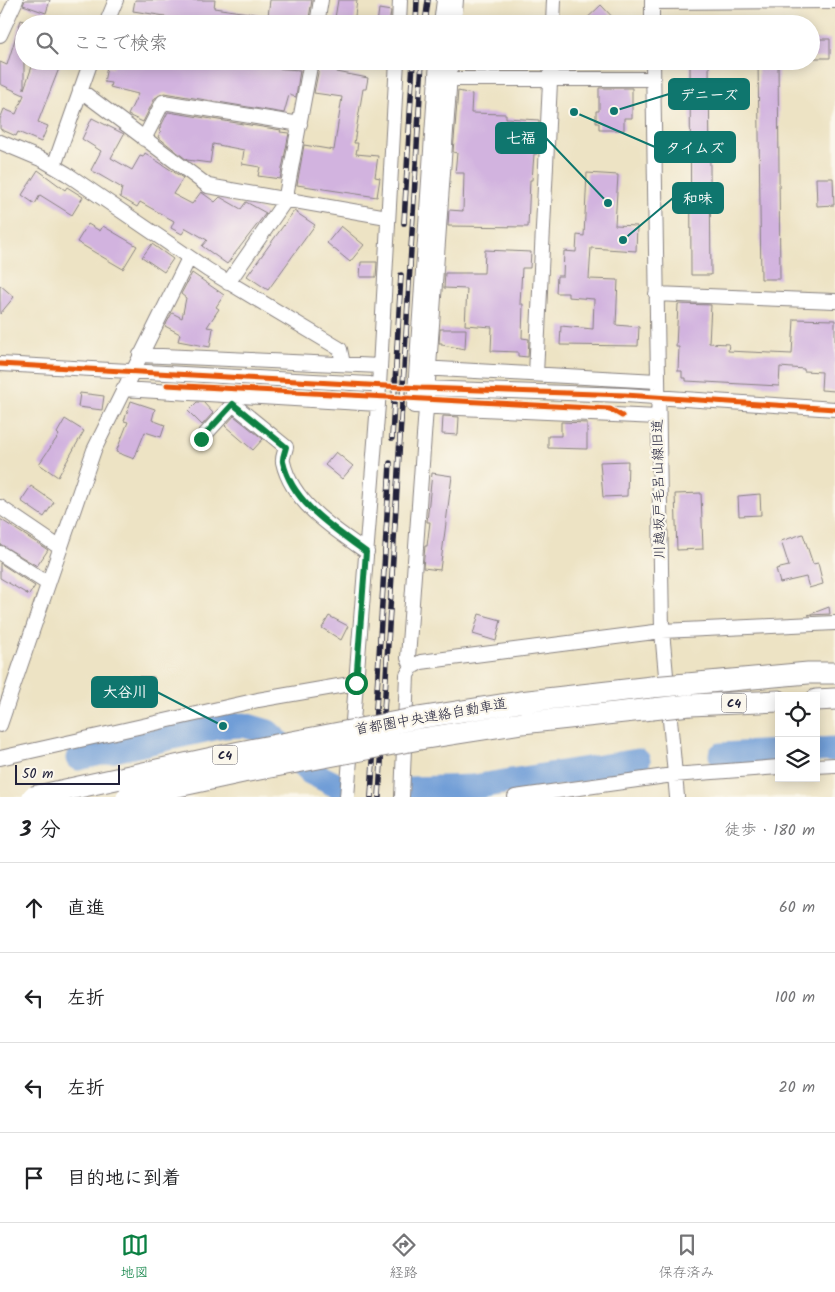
<!DOCTYPE html>
<html lang="ja">
<head>
<meta charset="utf-8">
<style>
  body { margin:0; font-family:Kalam,"Klee One",sans-serif; background:#f6f6f6; color:#202124 }
  .controls { position:absolute; right:15px; bottom:15px; display:grid; overflow:hidden; border-radius:0px; box-shadow:0 2px 12px #0003 }
  .controls button { width:45px; height:45px; display:grid; place-items:center; padding:0; border:0; border-bottom:1px solid #e0e0e0; background:#fff; color:#202124; font:25px sans-serif }
  .scale { position:absolute; left:15px; bottom:12px; width:105px; box-sizing:border-box; padding-left:5px; border:2px solid #22223b; border-top:0; font-size:14px; line-height:18px; white-space:nowrap; color:#22223b; -webkit-text-stroke:4px #fbf7ec; paint-order:stroke }
  .stop { position:absolute; width:15px; height:15px; margin:-11px; border:4px solid #0b8043; border-radius:50%; background:#fff }
  .stop.end { background:#0b8043; border-color:#fff; box-shadow:0 1px 5px #0008 }
  .list { margin:0; padding:0; list-style:none }
  h2 { display:flex; justify-content:space-between; align-items:center; height:65px; margin:0; padding:0 20px; font-size:21px }
  h2 small { font-size:16px; font-weight:400; color:#757577 }
  .list li { display:grid; grid-template-columns:32px 1fr auto; gap:15px; align-items:center; box-sizing:border-box; height:90px; padding:0 20px; border-top:1px solid #e0e0e0 }
  .list b { display:block; font-size:19px; white-space:nowrap }
  .list em { font-size:16px; font-style:normal; color:#757577 }
  .icon { flex:none; width:28px; height:28px; fill:none; stroke:currentColor; stroke-width:2; stroke-linecap:round; stroke-linejoin:round }
  .map { position:relative; flex:none; width:835px; height:797px; overflow:hidden }
  .search { position:absolute; background:#fff; box-shadow:0 2px 12px #0003; left:15px; right:15px; top:15px; height:55px; display:flex; align-items:center; gap:12px; box-sizing:border-box; padding:0 18px; border-radius:28px; color:#757577; font-size:19px }
  .sheet { height:425px; background:#fff }
  nav { display:flex; justify-content:space-around; align-items:center; box-sizing:border-box; height:70px; border-top:1px solid #e0e0e0; background:#fff; font-size:14px; color:#757577 }
  nav a { display:grid; justify-items:center; gap:2px }
  nav .on { color:#0b8043 }
  .map>svg:first-child { display:block }
  .lines { fill:none; stroke-linecap:round; stroke-linejoin:round }
  .river { stroke:#6f9dd7; stroke-width:25 }
  .building { fill:#d2b3df }
  .minor-tunnel { stroke:#c4bca9; stroke-width:14; stroke-dasharray:14 7; stroke-linecap:butt }
  .minor-casing { stroke:#888280; stroke-width:16 }
  .highway-casing { stroke:#888280; stroke-width:23 }
  .minor { stroke:#fff; stroke-width:14 }
  .highway { stroke:#fff; stroke-width:21 }
  .rail-casing { stroke:#22223b; stroke-width:5.5 }
  .rail { stroke:#fbf7ec; stroke-width:4; stroke-dasharray:11; stroke-linecap:butt }
  .highway-bridge-casing { stroke:#888280; stroke-width:23; stroke-linecap:butt }
  .highway-bridge { stroke:#fff; stroke-width:21 }
  .cycleway-casing { stroke:#fbf7ec; stroke-width:8 }
  .cycleway { stroke:#e8590c; stroke-width:5 }
  .route { stroke:#0b8043; stroke-width:6 }
  .labels { text-anchor:middle; dominant-baseline:central; stroke-width:4.5; stroke-linejoin:round; paint-order:stroke }
  .shield { fill:#fbf7ec; stroke:#636270; stroke-width:1 }
  .shield-label { font-size:12px; font-weight:bold; fill:#22223b }
  .street-label { font-size:14px; fill:#22223b; stroke:#fbf7ec }
  .leader { fill:none; stroke:#0f766e; stroke-width:2 }
  .callout-dot { fill:#0f766e; stroke:#fbf7ec; stroke-width:2 }
  .callout { fill:#0f766e; stroke:#0f766e; stroke-width:2 }
  .callout-label { font-size:15px; text-anchor:middle; font-weight:bold; fill:#fff }
</style>
</head>
<body>
<div class="map">
<svg width="835" height="797" viewBox="0 0 835 797">
  <rect width="100%" height="100%" fill="#fbf7ec"/>
  <filter id="ink" filterUnits="userSpaceOnUse"><feTurbulence type="fractalNoise" baseFrequency=".02" numOctaves="2"/><feDisplacementMap in="SourceGraphic" scale="10" xChannelSelector="R" yChannelSelector="G"/><feConvolveMatrix kernelMatrix="1 2 1 2 8 2 1 2 1" color-interpolation-filters="sRGB"/></filter>
  <filter id="wash" filterUnits="userSpaceOnUse"><feTurbulence type="fractalNoise" baseFrequency=".0096" numOctaves="4" result="noise"/><feDisplacementMap in="SourceGraphic" scale="20" xChannelSelector="R" yChannelSelector="G"/><feGaussianBlur stdDeviation="1.12" result="paint"/><feColorMatrix in="noise" values="0 0 0 0 0 0 0 0 0 0 0 0 0 0 0 0 0 1.4 0 .05"/><feComposite in="paint" operator="in"/></filter>
  <g filter="url(#wash)">
    <rect width="100%" height="100%" fill="#ede3c4"/>
    <g class="lines">
      <path class="river" d="M816 750 835 749
        M721 755 779 752
        M78 758 223 726 244 725 268 732 310 772 336 785
        M411 789 473 787 638 761"/>
    </g>
    <g id="blocks">
      <path class="building" d="M25 0H50L46 13 23 5Z
        M135 0H215L214 8 268 16 270 0H312L308 24H195L164 20 165 16 133 11Z
        M338 0H357L354 24H334Z
        M601 5 619 24H581Z
        M379 9 391 11 389 24H377Z
        M21 20 24 21V89L34 61H49L60 66 38 122 48 126 41 142 18 132 16 136 0 129V119L4 109 16 114 24 95 0 84V62L7 65Z
        M814 39H830V58H814Z
        M115 61H260L259 67 300 70 296 97 289 95 284 113 164 93 155 98 143 122 128 115 138 94 110 87 111 83 104 82 107 67 113 68Z
        M323 61H338L337 72 368 78 366 89H363L354 143H358L356 154 378 156 375 177 380 178 377 197 297 185 304 145 334 150 342 97 314 93 319 68 321 69Z
        M690 61H709L711 275H691Z
        M758 61H778L780 279H761Z
        M599 88H632V118H624V130H599V123H596V111H599Z
        M458 91 472 94 471 113 506 114V118L539 120 537 154H534L532 180H530L528 227 448 226 449 210 463 211 464 173H455L457 153 453 152Z
        M168 112 281 130 280 132 289 133 280 179 258 176 260 167 242 164 244 150 213 144 210 163 187 160 158 137 161 131 159 130Z
        M92 118 124 134 111 158 132 170 140 156 143 157 145 153 183 178 173 194 192 204 201 192 215 202 220 197 241 209 246 202 266 213 227 264 202 246 207 240 186 228 182 234 171 228 174 221 140 202 137 207 120 197 122 188 91 170 101 151 82 139Z
        M38 170 65 190 67 187 83 197 72 215 40 195 35 204 22 195Z
        M587 173 618 175 615 225 637 226 636 251 591 248 589 279 618 280 616 325 639 327 638 346 560 345 561 326 593 329 594 299 568 297V293H556L557 276H563L564 251 576 252 577 235 584 236Z
        M816 178H833L834 205 817 206Z
        M294 211 315 225 268 290 247 276Z
        M88 224 100 231 103 226 137 246 123 269 77 242Z
        M341 226 364 245 350 262 327 243Z
        M152 244 173 259 164 272 142 257Z
        M485 250 531 252 530 268H522L520 304H523L522 338 529 339 528 357 518 356V352L491 351 492 327 465 325 467 289 444 288 445 273H484Z
        M361 262H377L376 277H360Z
        M192 273 224 295 216 307 219 309 207 327 213 328 210 347 178 341 180 334 165 326 172 313 182 318 186 298 181 294Z
        M0 285 14 297 0 314Z
        M678 304 711 305 709 343 729 344 728 351 792 354 794 319 835 320V391L821 390 822 372 804 371V369L780 367 779 386 686 381V378H682V371H678L679 347H676Z
        M440 329H466L465 349 442 345V343H439Z
        M80 393 104 396 102 410 78 407Z
        M131 401 155 409 152 420 165 425 161 437 145 432 134 459 116 452 128 422 124 421Z
        M197 402H203L213 413 202 425 188 411Z
        M234 416 263 439 253 450 225 426Z
        M443 416 459 417 458 435 442 434Z
        M65 419 84 431 58 477 39 464 59 435 57 433Z
        M561 422 587 423V449L548 448V436H561Z
        M336 452 353 466 342 479 325 465Z
        M628 461 627 496 603 497 600 462Z
        M432 473 452 476 440 570 423 568 425 546H427L430 522H427Z
        M31 486 54 502 44 517 21 501Z
        M701 493 703 549 677 550 675 494Z
        M760 494 761 515 739 516 738 496Z
        M0 519 48 550 37 566 0 544Z
        M803 534 813 564 818 563 823 584 809 588 806 577 780 583 776 569 789 566 781 541Z
        M0 563 35 586 29 595 0 578Z
        M829 607 830 614 808 615Z
        M479 614 501 620 496 641 473 634Z
        M329 616 348 626 341 640 322 628Z
        M127 676 154 677 152 706 137 705 138 688H126Z"/>
    </g>
  </g>
  <g filter="url(#ink)">
    <use href="#blocks" fill-opacity="0" stroke="#888280" stroke-width="1"/>
    <g class="lines">
      <path class="minor-tunnel" d="M370 384 421 388"/>
      <g class="minor-casing">
        <path id="minor" d="M652 0V24
          M652 2 835 1
          M106 24 116 0
          M317 24 321 0
          M399 24 400 0
          M441 24 444 0
          M454 24 456 0
          M553 24 554 0
          M0 35 16 0
          M437 61 414 406 658 417
          M653 61 662 631 677 797
          M441 79H653
          M80 90 208 186 387 217
          M144 139 163 102 300 124
          M0 142 43 160 67 174 208 270 340 349 343 364
          M54 166 91 61
          M228 283 285 201 311 61
          M656 294 835 301
          M140 355 380 366
          M0 364 370 384
          M421 368 657 381
          M536 374 551 61
          M421 388 625 395 835 409
          M123 389 378 404 397 61
          M233 396V404L286 447C285 452 282 458 283 462 292 503 335 530 367 552
          M201 439 233 404
          M0 507 59 547
          M0 553 47 583
          M412 667 408 658 451 61
          M0 725 94 450 189 258
          M0 758 258 700 356 683
          M816 766 835 765
          M347 797 378 404
          M402 797 407 675 412 667 421 662 662 631 835 623
          M515 797 673 775 779 767"/>
      </g>
      <g class="highway-casing">
        <path id="highway" d="M687 684 808 673H835
          M816 700 835 699
          M690 705 779 701
          M418 718 520 702 652 687
          M420 739 522 723 652 709"/>
      </g>
      <use href="#minor" class="minor"/>
      <use href="#highway" class="highway"/>
      <g class="rail-casing">
        <path id="rail" d="M416 24 417 0
          M425 24 428 0
          M404 223 413 61
          M392 438 401 275
          M371 797 390 463
          M379 797 422 61"/>
      </g>
      <use href="#rail" class="rail"/>
      <g class="highway-bridge-casing">
        <path id="highway-bridge" d="M652 687 687 684
          M652 709 690 705
          M33 797 240 752 418 718
          M127 797 243 772 420 739"/>
      </g>
      <use href="#highway-bridge" class="highway-bridge"/>
      <g class="cycleway-casing">
        <path id="cycleway" d="M0 364 421 388 625 395 835 409
          M167 385 610 409 622 416"/>
      </g>
      <use href="#cycleway" class="cycleway"/>
    </g>
  </g>
  <g class="lines" filter="url(#ink)">
    <path class="route" d="M201 439 233 404 286 447C285 452 282 458 283 462 292 503 335 529 366 552L356 683"/>
  </g>
  <g class="labels">
    <g class="shield">
      <rect x="721.5" y="693.5" width="25" height="19" rx="4"/>
      <rect x="212.5" y="745.5" width="25" height="19" rx="4"/>
    </g>
    <g class="shield-label">
      <text x="734" y="703">C4</text>
      <text x="225" y="755">C4</text>
    </g>
    <g class="street-label">
      <text transform="translate(659 489) rotate(-91)">川越坂戸毛呂山線旧道</text>
      <text transform="translate(431 717) rotate(-10)">首都圏中央連絡自動車道</text>
    </g>
  </g>
  <path class="leader" d="M614 111L669 94M608 203L546 138M574 112L655 147M623 240L673 198M223 726L157 692"/>
  <g class="callout-dot">
    <circle cx="614" cy="111" r="5"/>
    <circle cx="608" cy="203" r="5"/>
    <circle cx="574" cy="112" r="5"/>
    <circle cx="623" cy="240" r="5"/>
    <circle cx="223" cy="726" r="5"/>
  </g>
  <g class="callout">
    <rect x="669" y="79" width="80" height="30" rx="5"/>
    <rect x="496" y="123" width="50" height="30" rx="5"/>
    <rect x="655" y="132" width="80" height="30" rx="5"/>
    <rect x="673" y="183" width="50" height="30" rx="5"/>
    <rect x="92" y="677" width="65" height="30" rx="5"/>
  </g>
  <g class="callout-label">
    <text x="709" y="100">デニーズ</text>
    <text x="521" y="143">七福</text>
    <text x="695" y="153">タイムズ</text>
    <text x="698" y="204">和味</text>
    <text x="125" y="697">大谷川</text>
  </g>
</svg>
<div class="controls">
<button><svg class="icon" aria-label="locate" viewBox="0 0 24 24"><circle cx="12" cy="12" r="6"/><path d="M12 2v4M12 18v4M2 12h4M18 12h4"/></svg></button>
<button><svg class="icon" aria-label="layers" viewBox="0 0 24 24"><path d="M12 4l9 5-9 5-9-5zM3 14l9 5 9-5"/></svg></button>
</div>
<div class="scale">50 m</div>
<div class="stop" style="left:356px;top:683px"></div>
<div class="stop end" style="left:201px;top:439px"></div>
<div class="search"><svg class="icon" aria-label="search" viewBox="0 0 24 24"><circle cx="10" cy="10" r="6"/><path d="M15 15l6 6"/></svg>ここで検索</div>
</div>
<section class="sheet">
<h2>3 分<small>徒歩 · 180 m</small></h2>
<ul class="list">
<li><svg class="icon" aria-label="ahead" viewBox="0 0 24 24"><path d="M12 20V5M6 11l6-6 6 6"/></svg><div><b>直進</b></div><em>60 m</em></li>
<li><svg class="icon" aria-label="left" viewBox="0 0 24 24"><path d="M17 20v-9H6M10 6l-5 5 5 5"/></svg><div><b>左折</b></div><em>100 m</em></li>
<li><svg class="icon" aria-label="left" viewBox="0 0 24 24"><path d="M17 20v-9H6M10 6l-5 5 5 5"/></svg><div><b>左折</b></div><em>20 m</em></li>
<li><svg class="icon" aria-label="arrive" viewBox="0 0 24 24"><path d="M6 21V4h12l-3 4 3 4H6"/></svg><div><b>目的地に到着</b></div></li>
</ul>
</section>
<nav>
<a class="on"><svg class="icon" aria-label="map" viewBox="0 0 24 24"><path d="M3 6l6-2 6 2 6-2v14l-6 2-6-2-6 2zM9 4v14M15 6v14"/></svg>地図</a>
<a><svg class="icon" aria-label="directions" viewBox="0 0 24 24"><path d="M12 3l9 9-9 9-9-9zM9 14v-3h6M13 9l2 2-2 2"/></svg>経路</a>
<a><svg class="icon" aria-label="saved" viewBox="0 0 24 24"><path d="M7 4h10v16l-5-4-5 4z"/></svg>保存済み</a>
</nav>
</body>
</html>
